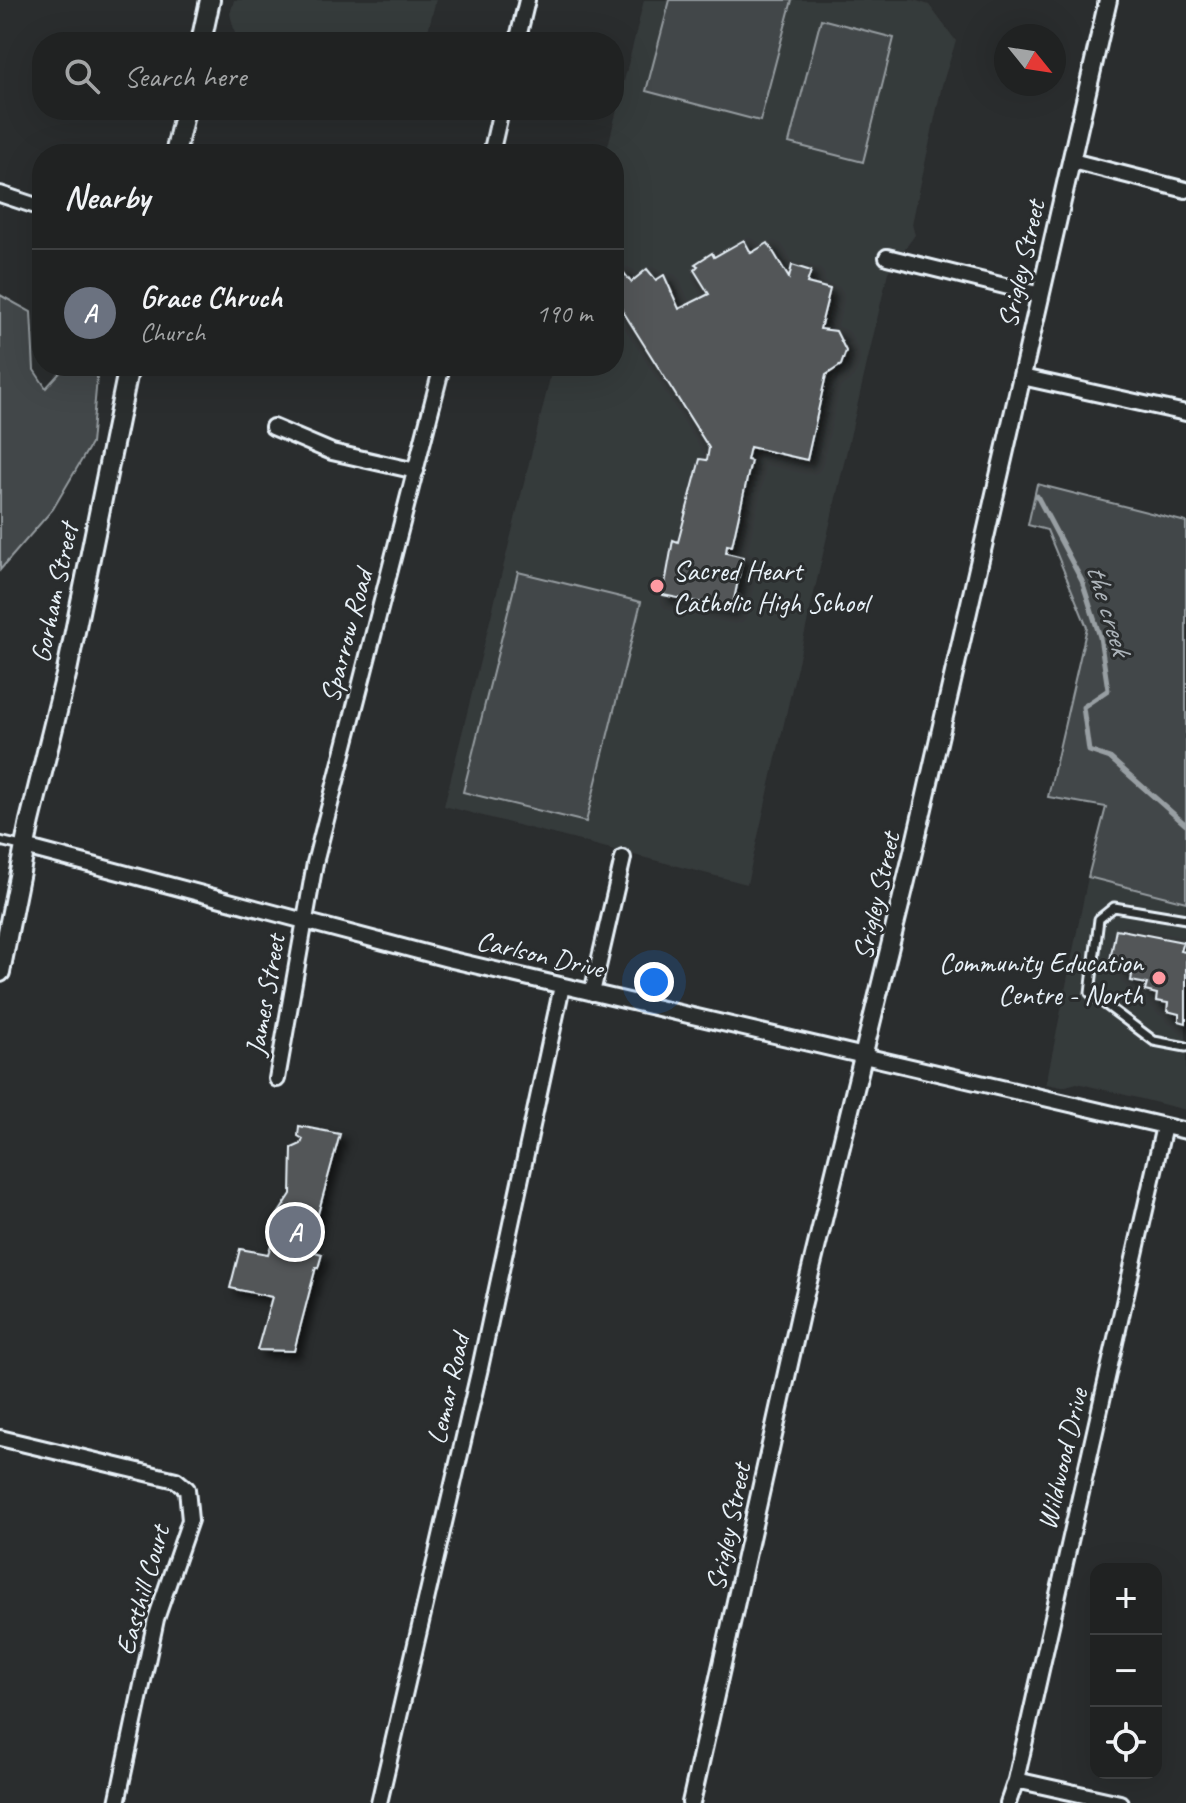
<!DOCTYPE html>
<html lang="en">
<head>
<meta charset="utf-8">
<style>
  body { margin:0; font-family:Caveat,sans-serif; background:#282a2a; color:#f1f3f6 }
  .controls { position:absolute; right:24px; bottom:24px; display:grid; overflow:hidden; border-radius:16px; box-shadow:0 8px 32px #0002 }
  .controls button { width:72px; height:72px; display:grid; place-items:center; padding:0; border:0; border-bottom:2px solid #3d3f40; background:#202222; color:#f1f3f6; font:40px sans-serif }
  .compass { position:absolute; left:994px; top:24px; width:72px; height:72px; border-radius:50%; background:#202222; box-shadow:0 8px 32px #0002; rotate:120deg }
  .you { position:absolute; left:654px; top:982px; width:28px; height:28px; margin:-20px; border:6px solid #fff; border-radius:50%; background:#1a73e8; box-shadow:0 0 0 12px #1a73e833 }
  .badge { display:grid; place-items:center; width:52px; height:52px; border-radius:50%; background:#8bbbb9; color:#fff; font-size:26px; font-weight:700 }
  .pin { position:absolute; translate:-50% -50%; border:4px solid #fff; box-shadow:0 2px 8px #0006 }
  .list { margin:0; padding:0; list-style:none }
  h2 { display:flex; justify-content:space-between; align-items:center; height:104px; margin:0; padding:0 32px; font-size:34px }
  h2 small { font-size:26px; font-weight:400; color:#a2a4a5 }
  .list li { display:grid; grid-template-columns:52px 1fr auto; gap:24px; align-items:center; box-sizing:border-box; height:128px; padding:0 32px; border-top:2px solid #3d3f40 }
  .list b { display:block; font-size:30px; white-space:nowrap }
  .list p { margin:0; font-size:26px; white-space:nowrap; color:#a2a4a5 }
  .list em { font-size:26px; font-style:normal; color:#a2a4a5 }
  .icon { flex:none; width:44px; height:44px; fill:none; stroke:currentColor; stroke-width:2; stroke-linecap:round; stroke-linejoin:round }
  .map { position:relative; flex:none; width:1186px; height:1803px; overflow:hidden }
  .search { position:absolute; background:#202222; box-shadow:0 8px 32px #0002; left:32px; top:32px; width:592px; height:88px; display:flex; align-items:center; gap:20px; box-sizing:border-box; padding:0 28px; border-radius:32px; color:#a2a4a5; font-size:30px }
  .panel { position:absolute; background:#202222; box-shadow:0 8px 32px #0002; left:32px; top:144px; width:592px; height:232px; border-radius:32px }
  .map>svg:first-child { display:block }
  .built { fill:#363a3b }
  .green { fill:#424648; stroke:#959ca0; stroke-width:2 }
  .lines { fill:none; stroke-linecap:round; stroke-linejoin:round }
  .stream { stroke:#989fa3; stroke-width:5 }
  .building { fill:#535759; stroke:#e8f1f8; stroke-width:2; filter:url(#shadow) }
  .service-casing { stroke:#e8f1f8; stroke-width:13 }
  .minor-casing { stroke:#e8f1f8; stroke-width:20 }
  .tertiary-casing { stroke:#e8f1f8; stroke-width:22 }
  .secondary-casing { stroke:#e8f1f8; stroke-width:24 }
  .service { stroke:#2a2d2e; stroke-width:7 }
  .minor { stroke:#2a2d2e; stroke-width:14 }
  .tertiary { stroke:#2a2d2e; stroke-width:16 }
  .secondary { stroke:#2a2d2e; stroke-width:18 }
  .poi-dot { fill:#ff9aa2; stroke:#2a2d2e; stroke-width:3 }
  .labels { text-anchor:middle; dominant-baseline:central; stroke-width:6; stroke-linejoin:round; paint-order:stroke }
  .street-label { font-size:28px; fill:#e8f1f8; stroke:#2a2d2e }
  .poi-label { font-size:28px; fill:#e8f1f8; stroke:#2a2d2e; text-anchor:start }
  .water-label { font-size:30px; font-style:italic; fill:#acb3b9; stroke:#2a2d2e }
</style>
</head>
<body>
<div class="map">
<svg width="1186" height="1803" viewBox="0 0 1186 1803">
  <defs>
    <filter id="shadow"><feDropShadow dx="6" dy="6" stdDeviation="4" flood-color="#0009"/></filter>
  </defs>
  <rect width="100%" height="100%" fill="#2a2d2e"/>
  <filter id="ink" filterUnits="userSpaceOnUse"><feTurbulence type="fractalNoise" baseFrequency=".0125" numOctaves="2"/><feDisplacementMap in="SourceGraphic" scale="16" xChannelSelector="R" yChannelSelector="G"/><feConvolveMatrix kernelMatrix="1 2 1 2 8 2 1 2 1" color-interpolation-filters="sRGB"/></filter>
  <g filter="url(#ink)">
    <path class="built" d="M234 0H436L425 42H257L236 37 230 14Z
      M644 0H914L929 5 956 41 942 85 912 224 915 235 888 272 747 884 444 806 553 366H614V154H606Z
      M1088 877 1186 902V1110L1077 1083 1062 1087 1046 1084Z"/>
    <path class="green" d="M670 0H792L760 121 646 91Z
      M821 19 894 38 863 162 789 143Z
      M0 295 31 312 34 370 46 388 66 366H91L97 378 91 444 53 509 0 570Z
      M1037 484 1186 522V902L1088 877 1106 807 1048 797 1087 627 1047 530 1028 525Z
      M518 572 641 602 586 822 463 792Z"/>
    <g class="lines">
      <path class="stream" d="M1037 496 1082 581 1100 637 1108 690 1083 707 1089 751 1110 758 1186 825"/>
    </g>
    <path class="building" d="M744 240 751 253 768 243 789 278 792 265 811 271 807 283 830 289 820 329 836 331 846 351 841 365 826 375 807 460 750 447 747 460 751 461 732 546 727 545 726 553 743 557 732 609 663 595 673 540 678 542 700 459 707 460 709 448 614 297V274L621 269 631 282 647 269 656 280 664 275 679 309 709 294 694 270 698 266 695 264 712 253 714 257Z
      M1116 929 1183 942 1180 951 1186 952V1023L1179 1021V1014L1167 1011 1168 1003 1156 1001 1157 994 1145 991 1147 984 1131 981 1132 975 1123 972V964L1110 960Z
      M299 1126 340 1134 308 1250 322 1254 318 1268 316 1267 294 1351 257 1350 272 1297 230 1288 240 1249 268 1254 272 1242H276L281 1220 273 1222 291 1194 292 1148 301 1144 303 1139 298 1136Z"/>
    <g class="lines">
      <g class="service-casing">
        <path id="service" d="M0 841 25 847
          M1186 919 1114 907 1099 919 1090 993 1154 1041 1186 1047"/>
      </g>
      <g class="minor-casing">
        <path id="minor" d="M517 42 527 0
          M491 154 501 110
          M1072 161 1186 190
          M0 194 42 208
          M887 257 1041 295
          M1022 377 1186 413
          M273 427 332 452 416 471
          M25 847 448 959 1186 1131
          M592 993 623 858
          M277 1079 315 863 442 366
          M0 1438 176 1480 187 1489 190 1520 156 1619 117 1803
          M1016 1780 1120 1803
          M379 1803 480 1368 562 986
          M1008 1803 1016 1780 1164 1126"/>
      </g>
      <g class="tertiary-casing">
        <path id="tertiary" d="M691 1803 801 1310 913 852 1108 0"/>
      </g>
      <g class="secondary-casing">
        <path id="secondary" d="M201 42 210 0
          M175 154 185 110
          M0 972 30 821 67 671 129 366"/>
      </g>
      <use href="#service" class="service"/>
      <use href="#minor" class="minor"/>
      <use href="#tertiary" class="tertiary"/>
      <use href="#secondary" class="secondary"/>
    </g>
  </g>
  <g class="poi-dot">
    <circle cx="657" cy="586" r="8"/>
    <circle cx="1159" cy="978" r="8"/>
  </g>
  <g class="labels">
    <g class="street-label">
      <text transform="translate(1021 264) rotate(-77)">Srigley Street</text>
      <text transform="translate(54 593) rotate(-78)">Gorham Street</text>
      <text transform="translate(346 636) rotate(-75)">Sparrow Road</text>
      <text transform="translate(876 896) rotate(-77)">Srigley Street</text>
      <text transform="translate(540 954) rotate(13)">Carlson Drive</text>
      <text transform="translate(265 995) rotate(-80)">James Street</text>
      <text transform="translate(448 1389) rotate(-77)">Lemar Road</text>
      <text transform="translate(1062 1459) rotate(-77)">Wildwood Drive</text>
      <text transform="translate(728 1527) rotate(-78)">Srigley Street</text>
      <text transform="translate(142 1590) rotate(-74)">Easthill Court</text>
    </g>
    <g class="poi-label">
      <text x="673" y="570">Sacred Heart<tspan x="673" dy="32">Catholic High School</tspan></text>
      <text x="1143" y="962" text-anchor="end">Community Education<tspan x="1143" dy="32">Centre - North</tspan></text>
    </g>
    <g class="water-label">
      <text transform="translate(1109 609) rotate(73)">the creek</text>
    </g>
  </g>
</svg>
<div class="controls">
<button>+</button>
<button>−</button>
<button><svg class="icon" aria-label="locate" viewBox="0 0 24 24"><circle cx="12" cy="12" r="6"/><path d="M12 2v4M12 18v4M2 12h4M18 12h4"/></svg></button>
</div>
<svg class="compass" viewBox="-18 -18 36 36"><path d="M0-13l5 13h-10z" fill="#e53935"/><path d="M0 13l5-13h-10z" fill="#a2a4a5"/></svg>
<div class="you"></div>
<div class="pin badge" style="left:295px;top:1232px;background:#6b7280">A</div>
<div class="search"><svg class="icon" aria-label="search" viewBox="0 0 24 24"><circle cx="10" cy="10" r="6"/><path d="M15 15l6 6"/></svg>Search here</div>
<section class="panel">
<h2>Nearby<small></small></h2>
<ul class="list">
<li><span class="badge" style="background:#6b7280">A</span><div><b>Grace Chruch</b><p>Church</p></div><em>190 m</em></li>
</ul>
</section>
</div>
</body>
</html>
